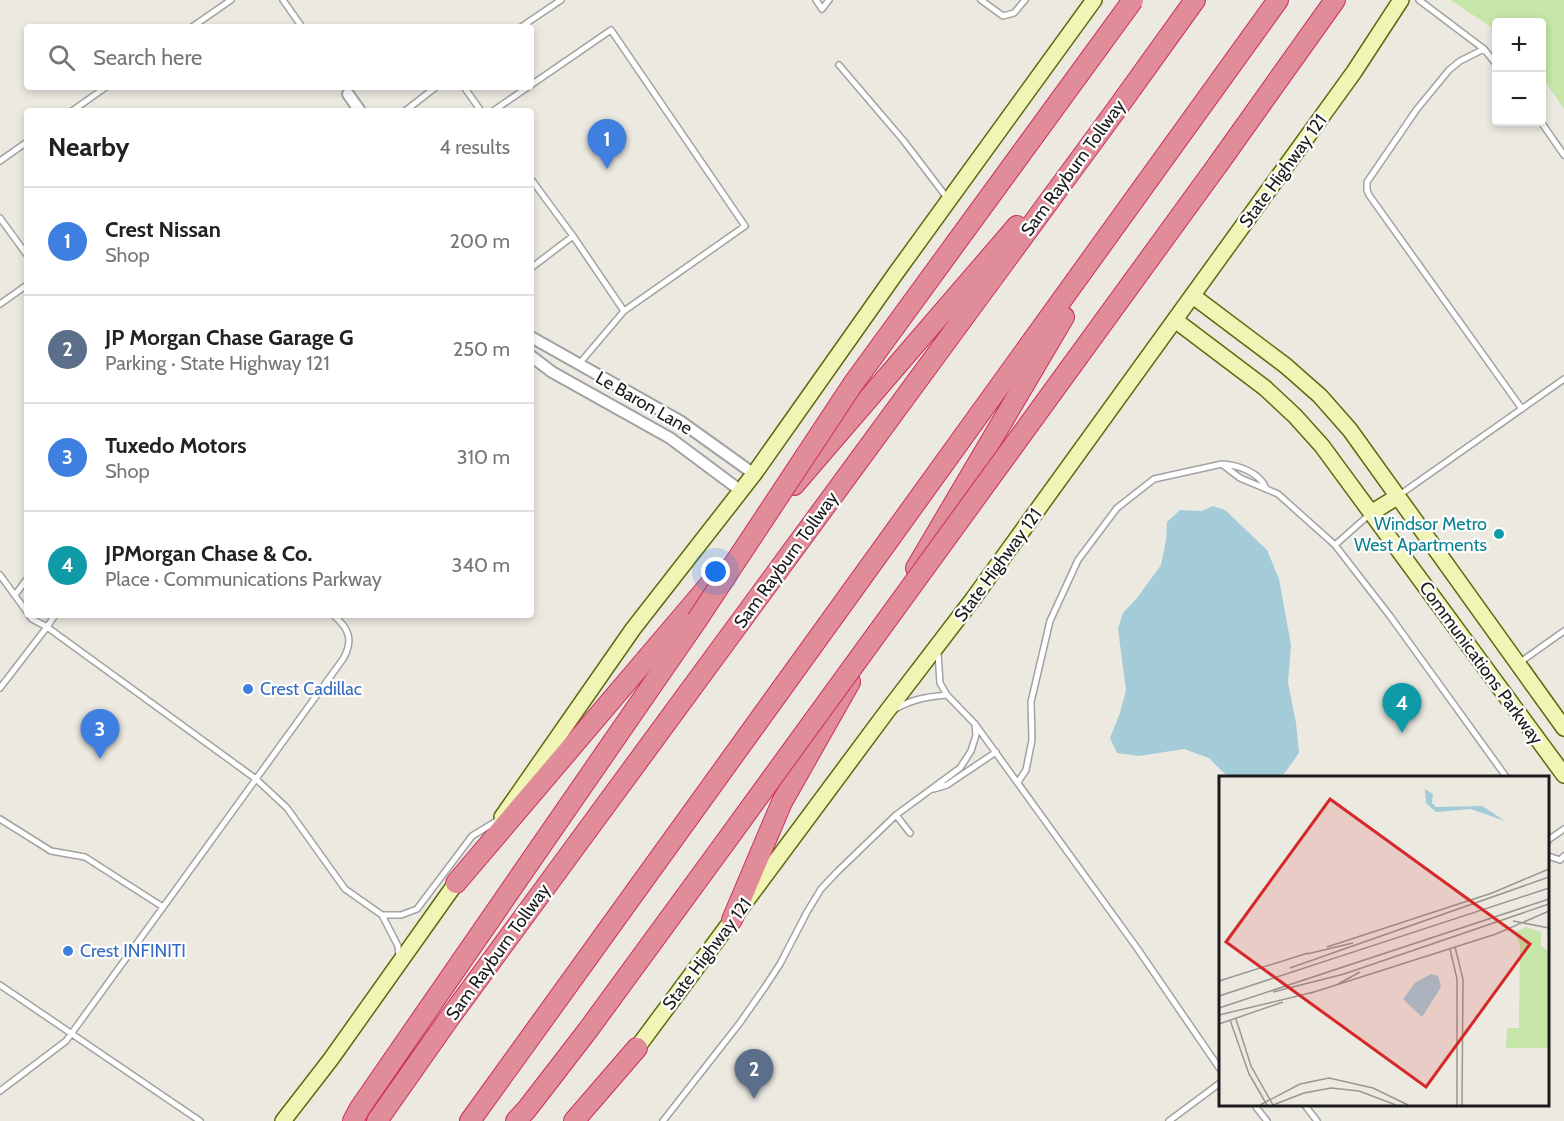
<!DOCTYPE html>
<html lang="en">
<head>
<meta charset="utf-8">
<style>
  body { margin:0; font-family:Cabin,sans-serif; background:#f2f2f2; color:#222 }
  .controls { position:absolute; right:18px; top:18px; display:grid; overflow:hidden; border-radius:6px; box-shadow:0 3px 9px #0003 }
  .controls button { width:54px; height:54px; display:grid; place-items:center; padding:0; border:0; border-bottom:2px solid #e0e0e0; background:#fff; color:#222; font:30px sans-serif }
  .you { position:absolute; left:716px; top:572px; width:21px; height:21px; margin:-15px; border:4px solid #fff; border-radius:50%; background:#1a73e8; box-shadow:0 0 0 9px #1a73e833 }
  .badge { display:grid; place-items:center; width:39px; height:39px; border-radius:50%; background:#bc100b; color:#fff; font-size:20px; font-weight:700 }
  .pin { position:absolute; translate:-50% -50px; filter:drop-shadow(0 2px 3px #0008) }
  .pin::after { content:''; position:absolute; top:32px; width:21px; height:18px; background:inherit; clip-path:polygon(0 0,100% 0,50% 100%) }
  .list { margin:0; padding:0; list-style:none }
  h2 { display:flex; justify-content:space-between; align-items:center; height:78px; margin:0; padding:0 24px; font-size:26px }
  h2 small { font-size:20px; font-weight:400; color:#767676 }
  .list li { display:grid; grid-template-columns:39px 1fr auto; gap:18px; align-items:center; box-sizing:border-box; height:108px; padding:0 24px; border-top:2px solid #e0e0e0 }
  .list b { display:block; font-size:22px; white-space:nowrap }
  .list p { margin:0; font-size:20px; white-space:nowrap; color:#767676 }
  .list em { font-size:20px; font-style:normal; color:#767676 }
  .icon { flex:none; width:33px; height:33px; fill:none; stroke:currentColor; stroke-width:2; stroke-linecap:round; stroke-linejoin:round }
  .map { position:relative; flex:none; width:1564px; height:1121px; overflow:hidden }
  .search { position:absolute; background:#fff; box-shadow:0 3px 9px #0003; left:24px; top:24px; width:510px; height:66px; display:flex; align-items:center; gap:15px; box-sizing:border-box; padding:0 21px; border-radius:6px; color:#767676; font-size:22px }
  .panel { position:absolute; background:#fff; box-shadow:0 3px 9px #0003; left:24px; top:108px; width:510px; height:510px; border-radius:6px }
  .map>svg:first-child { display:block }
  .grass { fill:#c5e5a9 }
  .water { fill:#a4cbd8 }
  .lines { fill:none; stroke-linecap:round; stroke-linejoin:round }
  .lane-casing { stroke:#a2a2a2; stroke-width:8 }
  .street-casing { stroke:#a2a2a2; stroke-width:14 }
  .secondary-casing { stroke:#5d6a0a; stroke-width:18 }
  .highway-casing { stroke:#cc2d5f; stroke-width:22 }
  .lane { stroke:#fff; stroke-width:5 }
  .street { stroke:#fff; stroke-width:10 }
  .secondary { stroke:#f0f5b6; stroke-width:15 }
  .highway { stroke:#e08c99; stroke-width:20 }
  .highway-bridge-casing { stroke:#cc2d5f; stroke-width:22; stroke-linecap:butt }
  .highway-bridge { stroke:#e08c99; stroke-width:20 }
  .culture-dot { fill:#0f9aa8; stroke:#fff; stroke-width:2 }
  .shop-dot { fill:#3f7fe0; stroke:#fff; stroke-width:2 }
  .labels { text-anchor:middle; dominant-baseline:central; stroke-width:4.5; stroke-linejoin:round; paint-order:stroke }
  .street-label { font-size:18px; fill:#1b1b1b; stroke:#fff }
  .culture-label { font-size:18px; fill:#0d838f; stroke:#fff; text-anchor:end }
  .shop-label { font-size:18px; fill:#366cbe; stroke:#fff; text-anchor:start }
  .inset-road { fill:none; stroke:#989792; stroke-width:1.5 }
  .view { fill:#d62828; fill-opacity:0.15; stroke:#d62828; stroke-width:3 }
  .inset-edge { fill:none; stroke:#1b1b1b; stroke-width:3 }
</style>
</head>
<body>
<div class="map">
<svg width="1564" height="1121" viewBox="0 0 1564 1121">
  <rect width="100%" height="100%" fill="#ece9e1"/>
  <path class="grass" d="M1450 0H1564V109L1542 77V22H1496V30Z"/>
  <path class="water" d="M1213 506 1225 510 1267 550 1279 579 1291 645 1288 683 1296 723 1299 753 1284 774 1272 777H1228L1209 758 1184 749 1139 756 1117 753 1110 738 1120 713 1126 690 1118 629 1123 613 1137 598 1161 565 1166 540 1167 522 1180 510 1202 511Z"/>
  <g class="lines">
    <g class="lane-casing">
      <path id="lane" d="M283 0 302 27
        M816 0 822 9 829 0
        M981 0 1003 16 1014 13 1025 0
        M1419 0 1484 49 1496 64
        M192 27 231 0
        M521 27 561 0
        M1484 49 1460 61 1449 70 1417 109 1367 182V190L1369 195 1522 409
        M839 65 903 140 948 199
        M531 85 611 30 745 226 624 311 579 364
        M464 87 481 111
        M72 111 106 87
        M405 111 436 87
        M493 111 528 87
        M1541 122 1564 155
        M0 161 27 142
        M531 179 573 236 624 311
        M0 218 27 255
        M531 268 573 236
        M0 304 27 285
        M1223 465 1240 478 1278 494 1335 545
        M1398 496 1564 379
        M1370 514 1335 545 1390 616 1507 778
        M0 575 27 612
        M15 595 27 579
        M55 615 47 627 256 779 287 808 345 889 382 915 398 946 399 957
        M938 653 940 683 947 695 975 724 1137 948 1220 1069
        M1519 663 1564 631
        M0 688 47 627 32 619 29 615
        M895 709C913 699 926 697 947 695
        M1018 782 1026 770 1032 740 1031 702 1050 621 1078 560 1117 508 1154 479 1222 464C1238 465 1259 472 1266 488
        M934 789 947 785 996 752
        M896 815 910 833
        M0 819 51 851 85 857 163 907
        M1548 841V840L1564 829
        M1548 856 1560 860 1564 856
        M382 915H401L417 909 472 836 500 819
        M0 985 200 1121
        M0 1091 66 1041 343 659C354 640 349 628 333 615
        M1259 1104 1256 1107 1267 1121
        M1304 1104 1317 1121
        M663 1121 739 1024 765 987 780 964 807 912 821 889 837 872 896 815 960 768 971 751 976 735 975 724
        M1169 1121 1220 1083"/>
    </g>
    <g class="street-casing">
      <path id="street" d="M348 94 360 111
        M531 337 680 421 754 474
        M531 356 552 372 670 438 741 491"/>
    </g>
    <g class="secondary-casing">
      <path id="secondary" d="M1193 296 1286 366 1320 396 1350 430 1564 728
        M1175 320 1265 388 1295 416 1322 446 1564 775
        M1371 513 1397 497
        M502 817 633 629 754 474 896 273 1094 0
        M631 1056 885 714 973 599 1354 72 1401 0
        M283 1121 331 1059 461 876"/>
    </g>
    <g class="highway-casing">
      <path id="highway" d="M1219 163 1335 0
        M794 485 1017 226
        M916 568 1064 317
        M456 883 722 570
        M732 920 782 802 850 682
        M353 1121 360 1108 697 620
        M377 1121 448 1020 1116 110 1195 0
        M470 1121 1278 0
        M516 1121 527 1109 588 1030 724 844
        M574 1121 637 1048"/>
    </g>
    <use href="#lane" class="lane"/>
    <use href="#street" class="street"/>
    <use href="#secondary" class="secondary"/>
    <use href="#highway" class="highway"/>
    <g class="highway-bridge-casing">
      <path id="highway-bridge" d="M697 620 853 384 1133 0
        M724 844 1219 163"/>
    </g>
    <use href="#highway-bridge" class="highway-bridge"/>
  </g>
  <circle class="culture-dot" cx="1499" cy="534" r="6"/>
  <g class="shop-dot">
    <circle cx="248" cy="689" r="6"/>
    <circle cx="68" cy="951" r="6"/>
  </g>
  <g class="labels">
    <g class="street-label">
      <text transform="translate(1073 168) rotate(-54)">Sam Rayburn Tollway</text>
      <text transform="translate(1283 171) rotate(-54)">State Highway 121</text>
      <text transform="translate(644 403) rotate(30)">Le Baron Lane</text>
      <text transform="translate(786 560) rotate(-54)">Sam Rayburn Tollway</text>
      <text transform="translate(998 565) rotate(-54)">State Highway 121</text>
      <text transform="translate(1481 663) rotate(54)">Communications Parkway</text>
      <text transform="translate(498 952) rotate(-54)">Sam Rayburn Tollway</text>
      <text transform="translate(707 954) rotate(-53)">State Highway 121</text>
    </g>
    <g class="culture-label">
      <text x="1487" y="524">Windsor Metro<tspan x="1487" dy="21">West Apartments</tspan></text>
    </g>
    <g class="shop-label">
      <text x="260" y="689">Crest Cadillac</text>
      <text x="80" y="951">Crest INFINITI</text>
    </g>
  </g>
  <g transform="translate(1219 776)">
    <rect width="330" height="330" fill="#ece9e1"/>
    <path d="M307 151 322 156V170L330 175V272H287L288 252H300L301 170 296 156Z" fill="#c5e5a9"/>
    <path d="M206 13 214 18 213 27 217 31 263 30 286 45 252 33 217 36 207 27ZM212 198 219 200 222 211 203 241 184 223 196 207Z" fill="#a4cbd8"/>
    <path class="inset-road" d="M294 145 330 152M108 171 273 117 330 93M236 171 244 203 243 329M231 173 238 203V329M88 178 134 167M71 192 330 101M0 205 89 177M119 208 141 196M54 216 125 198 330 128M92 217 277 158 330 135M0 220 330 112M0 232 330 123M0 239 95 216M17 243 32 290 54 329M11 244 30 298 48 329M0 248 64 226M41 329 81 308 110 302 154 312 189 329M54 329 85 317 112 312 140 315 177 329"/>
    <path class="view" d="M111 23 311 168 207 311 7 166Z"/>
    <rect width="330" height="330" class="inset-edge"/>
  </g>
</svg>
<div class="controls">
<button>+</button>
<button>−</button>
</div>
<div class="you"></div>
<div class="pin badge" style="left:607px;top:169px;background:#3f7fe0">1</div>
<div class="pin badge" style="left:754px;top:1099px;background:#5c6f8a">2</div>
<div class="pin badge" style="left:100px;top:759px;background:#3f7fe0">3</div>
<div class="pin badge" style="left:1402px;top:733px;background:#0f9aa8">4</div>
<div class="search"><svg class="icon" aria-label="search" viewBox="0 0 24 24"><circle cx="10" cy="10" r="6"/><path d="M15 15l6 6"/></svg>Search here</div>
<section class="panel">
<h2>Nearby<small>4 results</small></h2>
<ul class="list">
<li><span class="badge" style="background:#3f7fe0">1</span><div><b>Crest Nissan</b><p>Shop</p></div><em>200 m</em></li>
<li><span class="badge" style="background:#5c6f8a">2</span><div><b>JP Morgan Chase Garage G</b><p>Parking · State Highway 121</p></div><em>250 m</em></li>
<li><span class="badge" style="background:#3f7fe0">3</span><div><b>Tuxedo Motors</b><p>Shop</p></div><em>310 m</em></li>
<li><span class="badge" style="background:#0f9aa8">4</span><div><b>JPMorgan Chase &amp; Co.</b><p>Place · Communications Parkway</p></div><em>340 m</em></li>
</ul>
</section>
</div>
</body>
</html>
